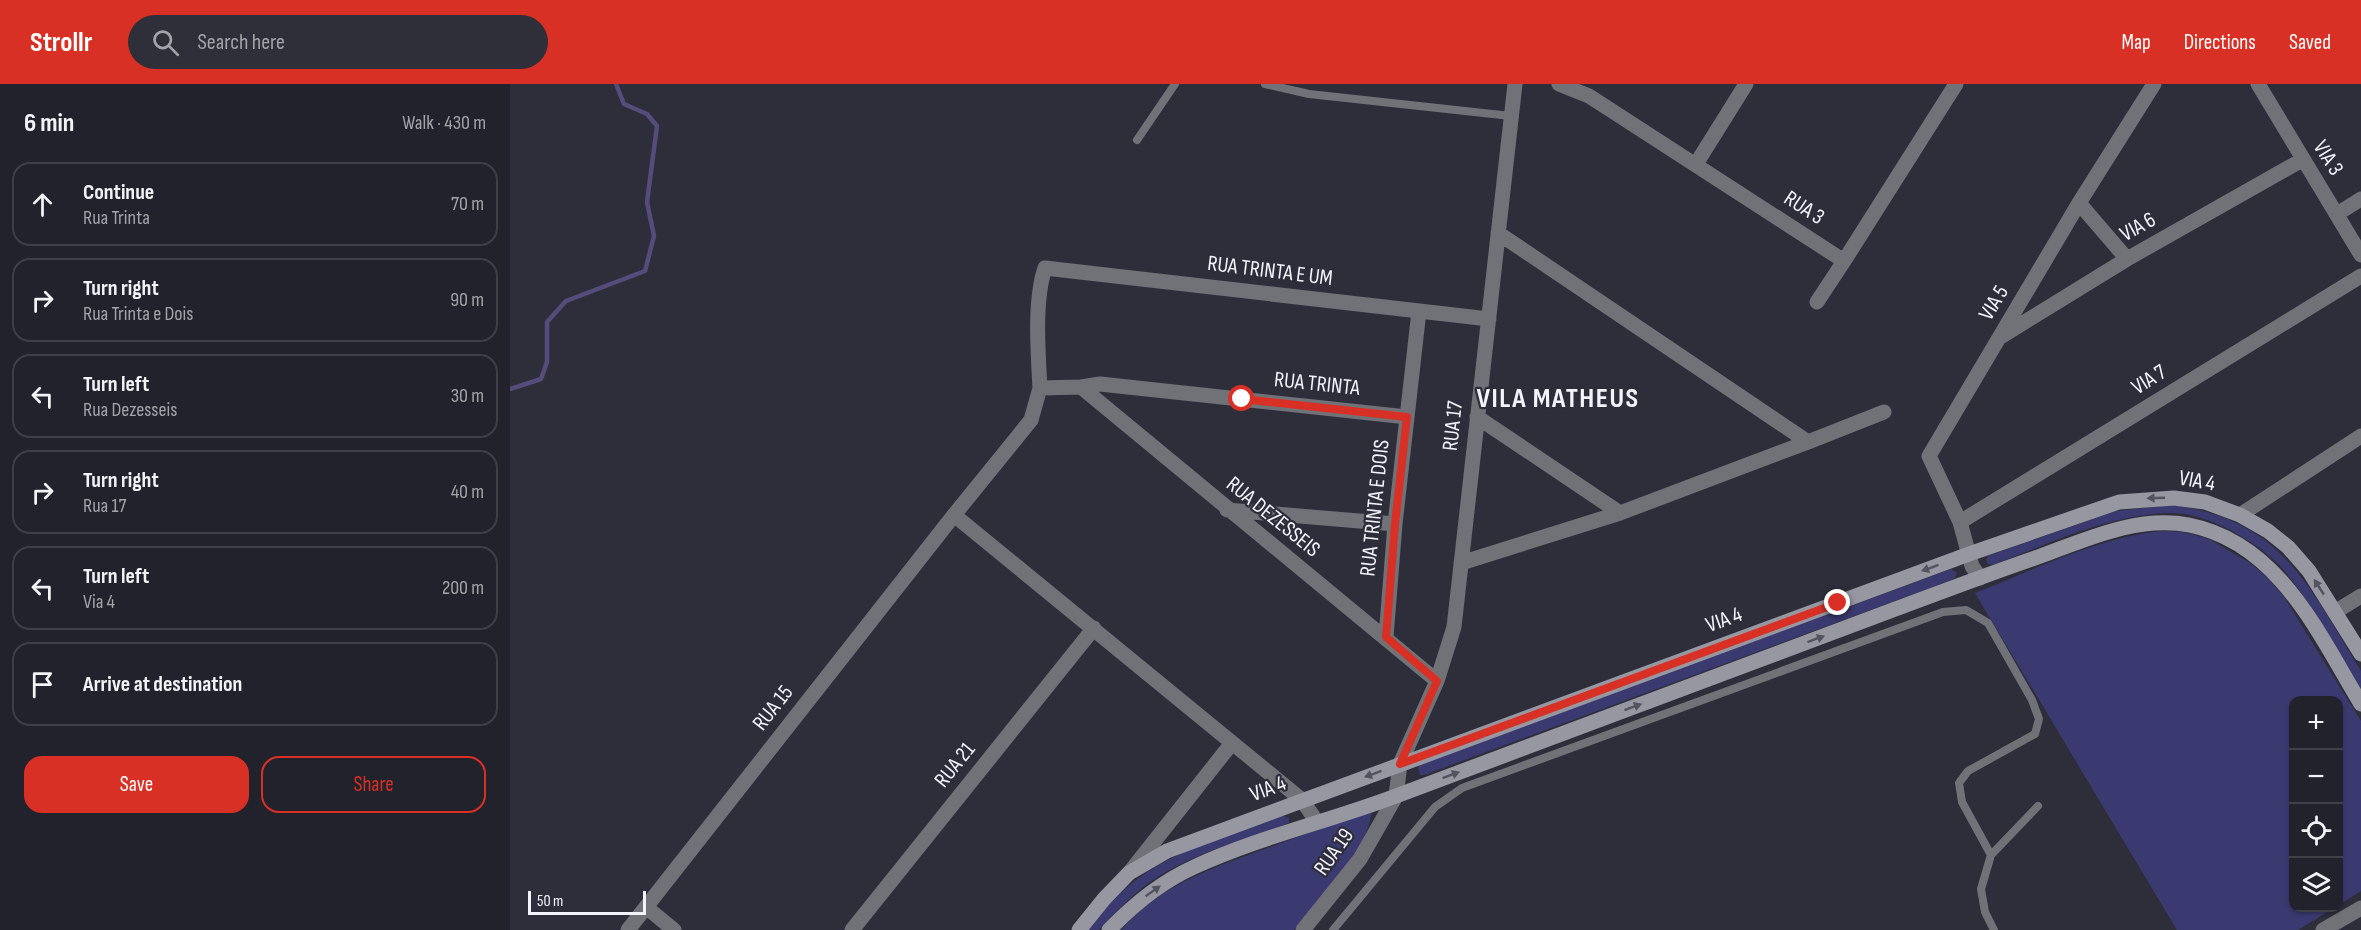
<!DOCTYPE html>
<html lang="en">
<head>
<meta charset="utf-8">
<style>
  body { margin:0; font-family:"Sofia Sans Condensed",sans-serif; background:#2e2f38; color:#f1f3f6 }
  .controls { position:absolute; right:18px; bottom:18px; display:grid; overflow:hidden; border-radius:12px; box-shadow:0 2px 4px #0004 }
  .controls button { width:54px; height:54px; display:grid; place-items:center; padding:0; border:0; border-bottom:2px solid #3f3f48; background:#22222c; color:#f1f3f6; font:30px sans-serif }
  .scale { position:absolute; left:18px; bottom:15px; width:118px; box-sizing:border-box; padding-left:6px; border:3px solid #f2f3fb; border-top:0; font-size:16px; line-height:21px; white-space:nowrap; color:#f2f3fb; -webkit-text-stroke:4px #2d2e3a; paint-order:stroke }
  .stop { position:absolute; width:18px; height:18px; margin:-14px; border:4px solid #d93025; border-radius:50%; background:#fff }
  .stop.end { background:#d93025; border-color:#fff; box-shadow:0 2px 6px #0008 }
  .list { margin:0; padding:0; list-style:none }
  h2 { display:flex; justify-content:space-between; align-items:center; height:78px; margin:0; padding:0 24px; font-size:26px }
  h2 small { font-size:20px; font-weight:400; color:#a2a4a9 }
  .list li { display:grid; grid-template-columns:39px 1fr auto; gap:18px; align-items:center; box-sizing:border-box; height:84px; margin:0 12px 12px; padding:0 12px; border:2px solid #3f3f48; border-radius:18px }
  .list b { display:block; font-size:22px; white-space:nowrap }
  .list p { margin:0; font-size:20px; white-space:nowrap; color:#a2a4a9 }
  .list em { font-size:20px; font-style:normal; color:#a2a4a9 }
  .actions { display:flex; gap:12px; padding:18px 24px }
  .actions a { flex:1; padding:14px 0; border:2px solid #d93025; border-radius:18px; text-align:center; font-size:21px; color:#d93025 }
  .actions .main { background:#d93025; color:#fff }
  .icon { flex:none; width:33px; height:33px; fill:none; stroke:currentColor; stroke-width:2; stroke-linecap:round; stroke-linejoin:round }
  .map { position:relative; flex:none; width:1851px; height:846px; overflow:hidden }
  header { display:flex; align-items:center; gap:36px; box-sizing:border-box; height:84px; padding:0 30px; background:#d93025; color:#fff }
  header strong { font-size:28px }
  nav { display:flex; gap:33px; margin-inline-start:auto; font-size:21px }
  .search { width:420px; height:54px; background:#2e2f38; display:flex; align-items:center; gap:15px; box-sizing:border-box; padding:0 21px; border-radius:33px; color:#a2a4a9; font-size:22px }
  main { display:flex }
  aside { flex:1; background:#22222c }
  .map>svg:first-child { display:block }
  .green { fill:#3a3a71 }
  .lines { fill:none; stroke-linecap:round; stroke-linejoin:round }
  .stream { stroke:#554c7b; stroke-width:4.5 }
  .lane { stroke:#717278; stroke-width:8 }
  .street { stroke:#717278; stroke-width:15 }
  .secondary { stroke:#9697a1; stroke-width:15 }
  .oneway { fill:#52535e }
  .route { stroke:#d93025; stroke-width:8 }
  .labels { text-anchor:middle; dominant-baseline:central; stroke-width:4.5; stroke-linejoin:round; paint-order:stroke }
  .street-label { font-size:22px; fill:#f2f3fb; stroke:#2d2e3a }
  .district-label { font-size:28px; font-weight:bold; letter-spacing:1.5px; fill:#f2f3fb; stroke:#2d2e3a }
</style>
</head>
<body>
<header>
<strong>Strollr</strong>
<div class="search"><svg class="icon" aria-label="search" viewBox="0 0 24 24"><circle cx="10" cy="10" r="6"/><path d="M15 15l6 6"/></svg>Search here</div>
<nav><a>Map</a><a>Directions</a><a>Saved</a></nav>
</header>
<main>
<aside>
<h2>6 min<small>Walk · 430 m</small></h2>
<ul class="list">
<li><svg class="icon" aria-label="ahead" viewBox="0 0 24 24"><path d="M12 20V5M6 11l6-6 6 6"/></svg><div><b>Continue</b><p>Rua Trinta</p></div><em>70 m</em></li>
<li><svg class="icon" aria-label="right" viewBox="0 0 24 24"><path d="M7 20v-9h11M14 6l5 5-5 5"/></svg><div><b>Turn right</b><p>Rua Trinta e Dois</p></div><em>90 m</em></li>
<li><svg class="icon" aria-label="left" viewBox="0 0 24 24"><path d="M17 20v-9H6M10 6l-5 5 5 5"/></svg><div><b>Turn left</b><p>Rua Dezesseis</p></div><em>30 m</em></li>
<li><svg class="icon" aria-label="right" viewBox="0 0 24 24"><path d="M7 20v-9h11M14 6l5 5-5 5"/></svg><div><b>Turn right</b><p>Rua 17</p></div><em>40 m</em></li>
<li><svg class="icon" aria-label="left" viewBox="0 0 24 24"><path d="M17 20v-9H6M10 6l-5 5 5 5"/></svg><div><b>Turn left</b><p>Via 4</p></div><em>200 m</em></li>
<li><svg class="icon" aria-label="arrive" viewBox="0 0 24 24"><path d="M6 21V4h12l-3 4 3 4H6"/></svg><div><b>Arrive at destination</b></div></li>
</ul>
<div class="actions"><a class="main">Save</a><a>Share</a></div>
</aside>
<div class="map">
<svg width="1851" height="846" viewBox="0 0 1851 846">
  <rect width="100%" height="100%" fill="#2d2e3a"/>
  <path class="green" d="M1662 421C1773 436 1798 502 1851 587V606C1826 565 1803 521 1772 484 1760 471 1745 460 1729 451 1709 439 1684 429 1661 429 1599 430 1539 460 1482 481L1478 480 1476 476 1478 472 1606 427Z
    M1652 447 1673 448 1699 455 1740 479 1758 494 1774 513 1851 637V807L1829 821 1828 616H1784V824H1824L1788 846H1667L1465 509C1524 486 1589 453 1652 447Z
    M1441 485 1447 489 1444 495 914 691H910L908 683 911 680Z
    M862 726C858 767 810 814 784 846H611C650 801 704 783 758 764 793 751 827 739 862 726Z
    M772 731 779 734V738L776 740C729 758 676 771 636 801 619 814 604 830 589 846H577C594 826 611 806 633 791 674 763 726 749 772 731Z"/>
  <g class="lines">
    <path class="stream" d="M0 305 31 295 37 278V238L56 217 135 187 144 152 137 118 147 42 137 30 114 20 106 0"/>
    <path class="lane" d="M755 0 799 10 1001 32
      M627 56 665 0
      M823 846 925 723 952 704 1433 528 1456 526 1478 539 1522 616 1529 635 1525 650 1458 687 1449 699 1452 718 1481 771
      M1484 846 1475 828 1471 805 1481 771 1528 722"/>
    <path class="street" d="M1049 0 1079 12 1334 177 1446 0
      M1748 0 1851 171
      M1186 80 1236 0
      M1569 119 1617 175
      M1827 130 1851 115
      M1307 218 1334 177
      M1492 252 1617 175 1792 76
      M571 303 927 597
      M530 304C528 269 524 216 535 184L979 235
      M967 333 1110 429
      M1298 358 1374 328
      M717 426 885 440
      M444 431 521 336 530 304 571 303 590 300 897 333
      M1730 431 1851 352
      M1450 438 1851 192
      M951 479 1110 429 1298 358 988 149
      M1470 494 1462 482 1450 438 1419 372 1569 119 1644 0
      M1825 528 1851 512
      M876 553 885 440 909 227
      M620 788 722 659
      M136 823 164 846
      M118 846 444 431 792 716 807 738
      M342 846 584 544
      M793 846 850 775 886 712 890 680 927 597 944 543 1005 0
      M1813 846 1851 824"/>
    <path class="secondary" d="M569 846 594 815 619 789 657 767 1459 470 1609 418 1664 414 1695 418 1730 431 1758 447 1778 463 1799 487 1851 570
      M599 846C624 820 651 798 684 783 749 753 820 737 886 712 1051 650 1216 588 1380 527 1429 509 1478 490 1528 473 1575 456 1627 431 1679 441 1769 459 1808 549 1851 620"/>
  </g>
  <defs><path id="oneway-solid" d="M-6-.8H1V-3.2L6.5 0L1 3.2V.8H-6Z" transform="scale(1.5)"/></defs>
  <g class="oneway">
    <use href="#oneway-solid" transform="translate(1646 414) rotate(178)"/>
    <use href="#oneway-solid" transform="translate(1420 484) rotate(160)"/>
    <use href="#oneway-solid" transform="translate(1809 503) rotate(-123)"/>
    <use href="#oneway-solid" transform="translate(1306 555) rotate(-20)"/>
    <use href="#oneway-solid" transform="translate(1123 623) rotate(-20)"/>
    <use href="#oneway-solid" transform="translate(863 690) rotate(160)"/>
    <use href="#oneway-solid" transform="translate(941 691) rotate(-20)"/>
    <use href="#oneway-solid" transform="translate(643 807) rotate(-35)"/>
  </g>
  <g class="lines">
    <path class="route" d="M732 315 897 333 885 440 876 553 927 597 890 680 1328 519"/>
  </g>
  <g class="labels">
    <g class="street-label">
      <text transform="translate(1818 74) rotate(58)">VIA 3</text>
      <text transform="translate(1294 124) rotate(33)">RUA 3</text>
      <text transform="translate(1628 143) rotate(-29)">VIA 6</text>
      <text transform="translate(760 187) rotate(7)">RUA TRINTA E UM</text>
      <text transform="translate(1484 219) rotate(-59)">VIA 5</text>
      <text transform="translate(1639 296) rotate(-32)">VIA 7</text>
      <text transform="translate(807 300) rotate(6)">RUA TRINTA</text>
      <text transform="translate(943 342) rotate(-84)">RUA 17</text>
      <text transform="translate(1687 397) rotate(10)">VIA 4</text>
      <text transform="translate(865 424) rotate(-84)">RUA TRINTA E DOIS</text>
      <text transform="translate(763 433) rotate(39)">RUA DEZESSEIS</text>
      <text transform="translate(1214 536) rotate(-20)">VIA 4</text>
      <text transform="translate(263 624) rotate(-52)">RUA 15</text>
      <text transform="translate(445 681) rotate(-51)">RUA 21</text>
      <text transform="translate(758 705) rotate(-21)">VIA 4</text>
      <text transform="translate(824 768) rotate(-55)">RUA 19</text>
    </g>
    <g class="district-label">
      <text x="1048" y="314">VILA MATHEUS</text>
    </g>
  </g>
</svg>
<div class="controls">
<button>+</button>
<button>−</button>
<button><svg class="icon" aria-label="locate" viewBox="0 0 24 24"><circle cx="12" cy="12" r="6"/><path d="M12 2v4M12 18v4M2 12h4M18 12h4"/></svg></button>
<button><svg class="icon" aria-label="layers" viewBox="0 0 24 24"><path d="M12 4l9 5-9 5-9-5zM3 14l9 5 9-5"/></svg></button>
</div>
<div class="scale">50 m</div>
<div class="stop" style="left:732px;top:315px"></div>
<div class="stop end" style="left:1328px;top:519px"></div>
</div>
</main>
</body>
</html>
